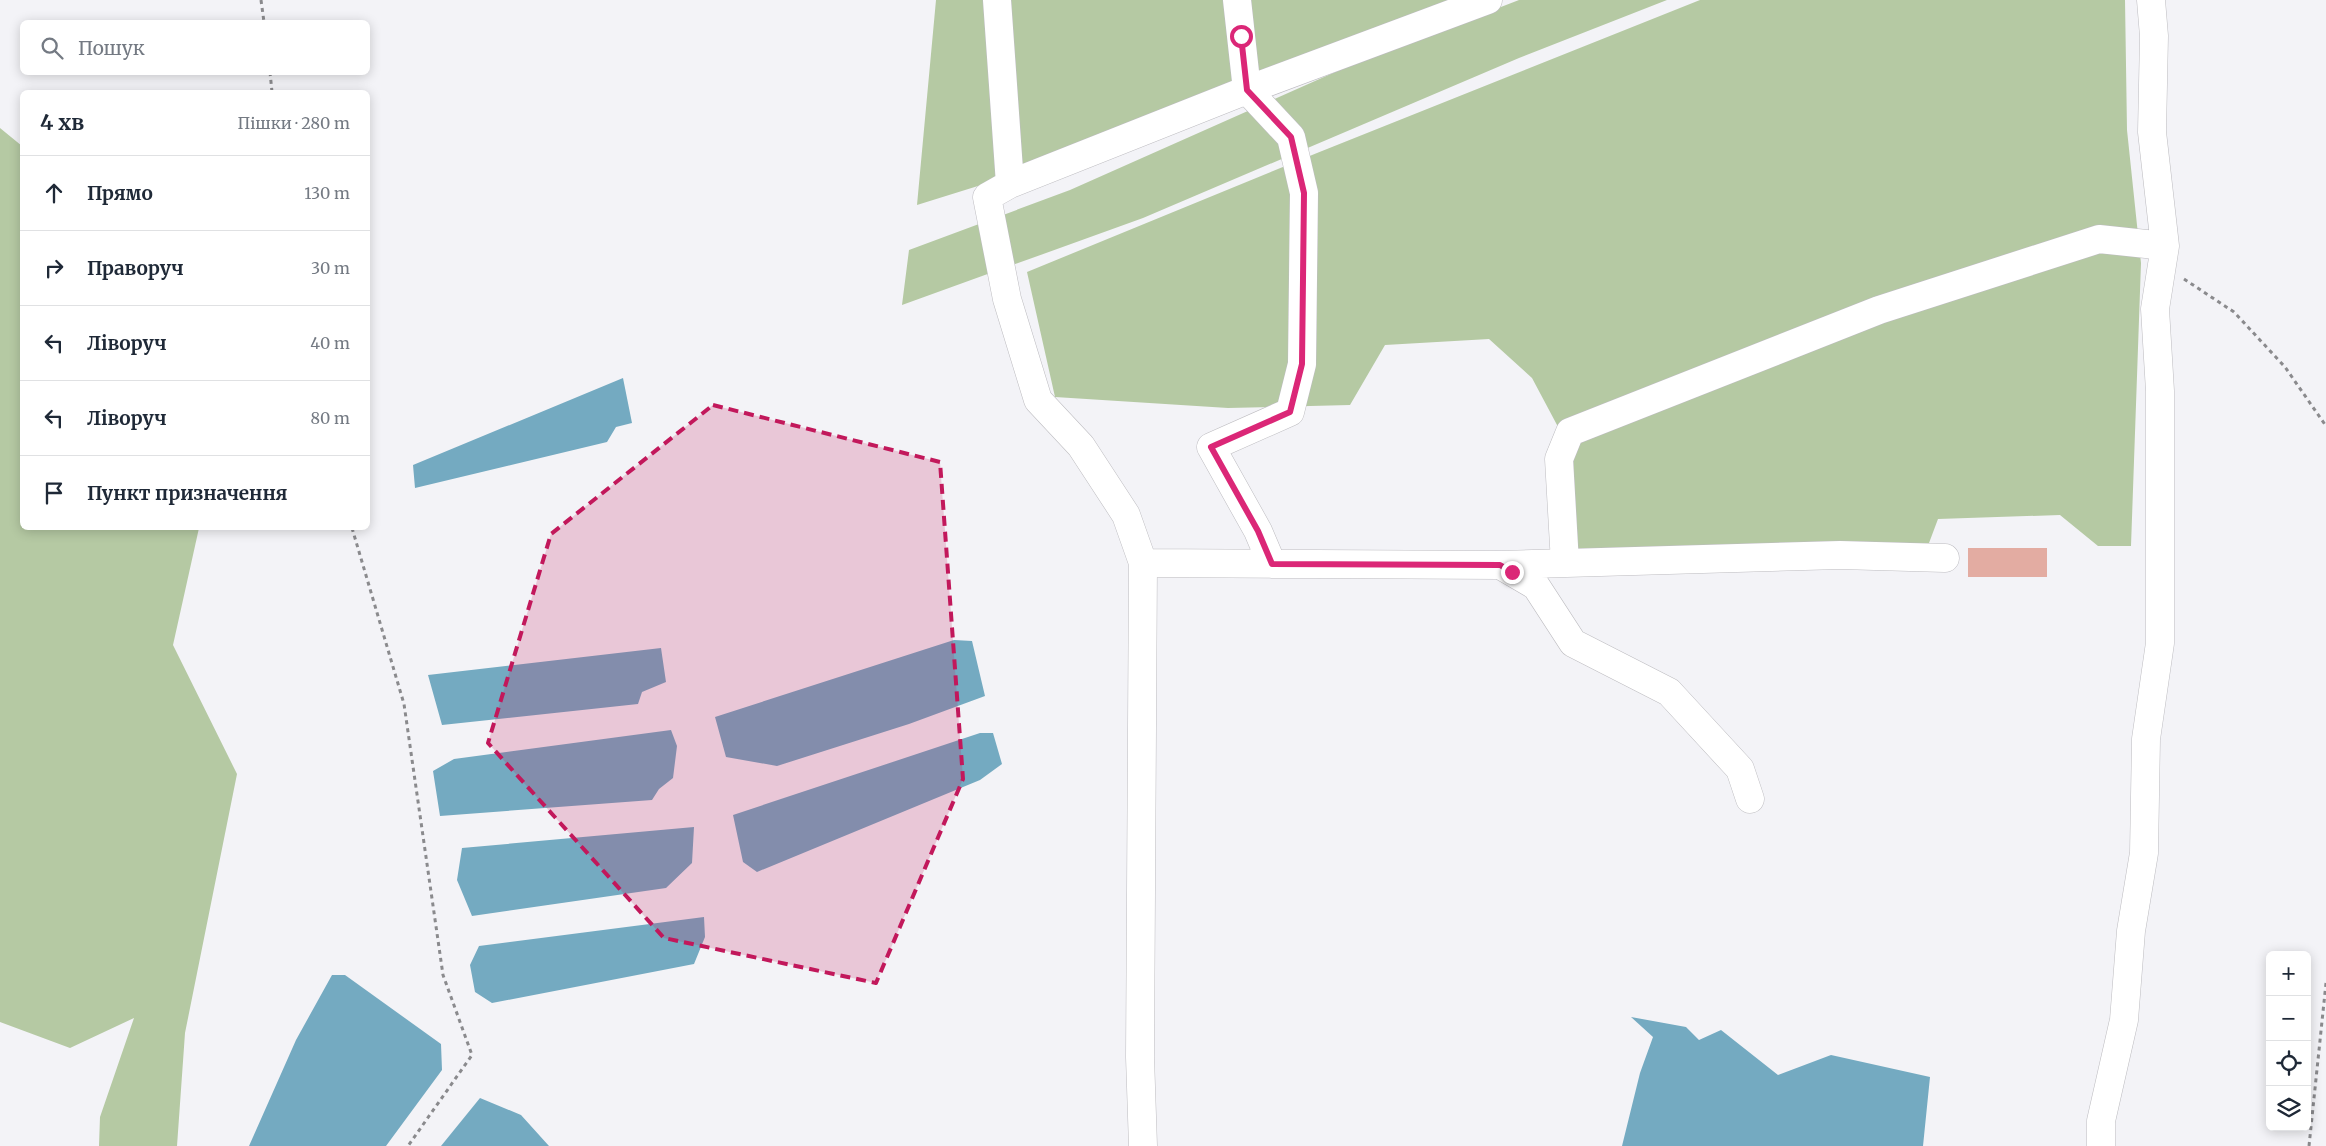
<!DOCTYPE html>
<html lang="uk">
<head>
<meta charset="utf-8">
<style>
  body { margin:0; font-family:Merriweather,serif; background:#f6f6f7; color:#1f2937 }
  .controls { position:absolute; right:15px; bottom:15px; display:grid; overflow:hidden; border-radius:8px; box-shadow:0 2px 12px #0003 }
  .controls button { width:45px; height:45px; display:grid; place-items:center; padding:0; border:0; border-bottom:1px solid #e0e1e3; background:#fff; color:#1f2937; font:25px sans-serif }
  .stop { position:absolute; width:15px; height:15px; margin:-11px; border:4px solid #db2777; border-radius:50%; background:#fff }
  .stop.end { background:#db2777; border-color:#fff; box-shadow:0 1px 5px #0008 }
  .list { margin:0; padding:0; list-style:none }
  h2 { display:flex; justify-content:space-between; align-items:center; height:65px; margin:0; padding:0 20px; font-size:21px }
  h2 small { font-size:16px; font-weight:400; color:#747a83 }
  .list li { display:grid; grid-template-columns:32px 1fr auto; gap:15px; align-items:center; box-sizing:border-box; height:75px; padding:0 20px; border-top:1px solid #e0e1e3 }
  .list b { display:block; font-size:19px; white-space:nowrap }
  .list em { font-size:16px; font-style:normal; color:#747a83 }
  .icon { flex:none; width:28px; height:28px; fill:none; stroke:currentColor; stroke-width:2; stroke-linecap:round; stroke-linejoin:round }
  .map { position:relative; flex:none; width:2326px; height:1146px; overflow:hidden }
  .search { position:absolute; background:#fff; box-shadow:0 2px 12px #0003; left:20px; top:20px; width:350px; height:55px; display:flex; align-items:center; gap:12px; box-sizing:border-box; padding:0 18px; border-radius:8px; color:#747a83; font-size:19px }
  .panel { position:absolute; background:#fff; box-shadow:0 2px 12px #0003; left:20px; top:90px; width:350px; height:440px; border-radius:8px }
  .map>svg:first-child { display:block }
  .green { fill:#b5c9a3 }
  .water { fill:#74aac1 }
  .building { fill:#e3aca2 }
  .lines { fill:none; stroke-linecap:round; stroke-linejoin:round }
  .minor-casing { stroke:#bdbcc0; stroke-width:29 }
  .path { stroke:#8a8a8d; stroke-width:3; stroke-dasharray:4 4; stroke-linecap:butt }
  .minor { stroke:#fff; stroke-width:28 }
  .route { stroke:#db2777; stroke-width:6 }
  .marked { fill:#c2185b; fill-opacity:0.2; stroke:#c2185b; stroke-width:4; stroke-dasharray:10 6; stroke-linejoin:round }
</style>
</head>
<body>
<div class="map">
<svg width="2326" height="1146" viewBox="0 0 2326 1146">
  <rect width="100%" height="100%" fill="#f3f3f7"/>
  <path class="green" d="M936 0H1472L1020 173 917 205Z
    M1519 0H1667L1519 58 1143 218 902 305 909 250 1070 190 1351 65Z
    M1700 0H2125L2127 130 2141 263 2131 546H2098L2060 515 1938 519 1929 543 1575 553 1573 455 1532 378 1489 339 1385 345 1350 405 1228 408 1055 397 1027 272 1317 153Z
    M0 128 22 146V528H199L173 645 237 774 185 1033 177 1146H99L100 1117 134 1018 70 1048 0 1022Z"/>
  <path class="water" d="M623 378 632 423 616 427 607 442 415 488 413 465Z
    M954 640 972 641 985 696 909 724 777 766 726 757 715 717Z
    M661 648 666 682 642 692 638 704 442 725 428 675Z
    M671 730 677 746 673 778 659 789 652 800 440 816 433 771 454 759Z
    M980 733H993L1002 764 980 780 757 872 743 862 733 815Z
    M694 827 692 863 666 888 472 916 457 880 462 848Z
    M704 917 705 937 694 964 492 1003 475 992 470 965 479 946Z
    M332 975H345L441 1044 442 1070 386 1146H249L296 1040Z
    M1631 1017 1686 1027 1699 1040 1721 1030 1778 1075 1831 1055 1930 1077 1923 1146H1622L1640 1073 1653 1037Z
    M480 1098 521 1115 549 1146H441Z"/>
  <path class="building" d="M1968 548H2047V577H1968Z"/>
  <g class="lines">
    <g class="minor-casing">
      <path id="minor" d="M997 0 1010 184
        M1237 0 1247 90 1291 137 1304 193 1302 364 1290 412 1211 447 1258 531 1272 564
        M1143 563 1126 515 1081 446 1038 400 1007 299 987 197 1010 184 1247 90 1488 0
        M1565 563 1559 459 1570 432 1879 310 2099 239 2165 246
        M1500 565 1840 555 1945 558
        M1143 1146 1140 1057 1143 563 1500 565 1536 586 1573 643 1669 692 1740 769 1750 799
        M2101 1146V1121L2124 1020 2131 931 2144 853 2146 739 2160 643V391L2155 309 2165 246 2152 132 2154 36 2151 0"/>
    </g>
    <path class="path" d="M261 0 264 22
      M270 72 272 92
      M2184 279 2234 312 2285 367 2326 426
      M352 528 404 704 443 975 472 1055 408 1146
      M2309 1146 2326 983"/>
    <use href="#minor" class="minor"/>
  </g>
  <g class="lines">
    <path class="route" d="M1241 36 1247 90 1291 137 1304 193 1302 364 1290 412 1211 447 1258 531 1272 564 1500 565 1512 572"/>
  </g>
  <path class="marked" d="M713 405 940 462 963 779 876 983 664 938 488 743 551 534Z"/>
</svg>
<div class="controls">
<button>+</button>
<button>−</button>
<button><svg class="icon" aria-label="locate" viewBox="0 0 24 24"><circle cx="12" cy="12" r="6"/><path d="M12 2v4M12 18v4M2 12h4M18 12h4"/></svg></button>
<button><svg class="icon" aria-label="layers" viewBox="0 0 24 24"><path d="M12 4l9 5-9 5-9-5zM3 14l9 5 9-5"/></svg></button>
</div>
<div class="stop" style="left:1241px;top:36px"></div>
<div class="stop end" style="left:1512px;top:572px"></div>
<div class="search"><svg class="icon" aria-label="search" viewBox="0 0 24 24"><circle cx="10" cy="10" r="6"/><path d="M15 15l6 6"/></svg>Пошук</div>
<section class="panel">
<h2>4 хв<small>Пішки · 280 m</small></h2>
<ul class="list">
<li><svg class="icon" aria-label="ahead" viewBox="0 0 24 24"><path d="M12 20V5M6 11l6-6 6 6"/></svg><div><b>Прямо</b></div><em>130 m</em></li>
<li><svg class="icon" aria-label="right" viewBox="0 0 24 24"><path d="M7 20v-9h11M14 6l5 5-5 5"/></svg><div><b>Праворуч</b></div><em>30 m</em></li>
<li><svg class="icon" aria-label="left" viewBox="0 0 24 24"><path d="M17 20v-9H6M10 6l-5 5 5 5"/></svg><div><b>Ліворуч</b></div><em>40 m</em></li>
<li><svg class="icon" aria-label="left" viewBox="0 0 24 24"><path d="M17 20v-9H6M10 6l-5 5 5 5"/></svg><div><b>Ліворуч</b></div><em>80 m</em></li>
<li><svg class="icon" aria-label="arrive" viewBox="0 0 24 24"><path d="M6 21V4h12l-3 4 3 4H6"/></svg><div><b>Пункт призначення</b></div></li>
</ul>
</section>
</div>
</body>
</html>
